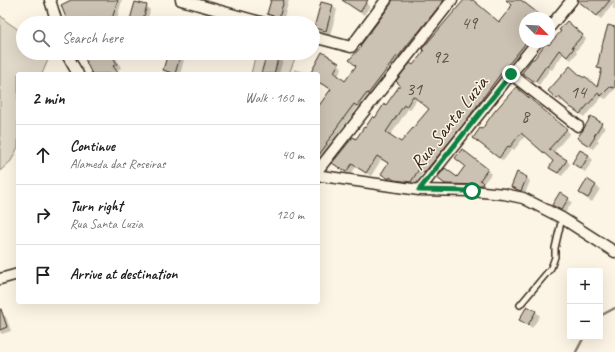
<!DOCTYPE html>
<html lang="en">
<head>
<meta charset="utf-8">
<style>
  body { margin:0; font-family:Caveat,sans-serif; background:#f2f2f2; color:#202124 }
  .controls { position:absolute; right:12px; bottom:12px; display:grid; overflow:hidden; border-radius:4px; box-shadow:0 4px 16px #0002 }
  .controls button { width:36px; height:36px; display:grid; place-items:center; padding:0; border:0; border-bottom:1px solid #e0e0e0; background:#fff; color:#202124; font:20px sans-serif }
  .compass { position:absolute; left:519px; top:12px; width:36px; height:36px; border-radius:50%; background:#fff; box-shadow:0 4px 16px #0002; rotate:114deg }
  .stop { position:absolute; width:12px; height:12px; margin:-9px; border:3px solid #0b8043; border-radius:50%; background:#fff }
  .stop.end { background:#0b8043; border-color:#fff; box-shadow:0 1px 4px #0008 }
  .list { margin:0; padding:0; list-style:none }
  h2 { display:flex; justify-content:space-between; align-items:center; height:52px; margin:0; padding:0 16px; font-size:17px }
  h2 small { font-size:13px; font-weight:400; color:#757577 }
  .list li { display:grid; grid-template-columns:26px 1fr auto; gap:12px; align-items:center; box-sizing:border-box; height:60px; padding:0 16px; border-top:1px solid #e0e0e0 }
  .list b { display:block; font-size:15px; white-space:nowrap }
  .list p { margin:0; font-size:13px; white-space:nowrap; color:#757577 }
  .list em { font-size:13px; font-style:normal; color:#757577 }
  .icon { flex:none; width:22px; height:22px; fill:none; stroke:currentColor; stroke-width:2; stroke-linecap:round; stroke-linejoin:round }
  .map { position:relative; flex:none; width:615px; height:352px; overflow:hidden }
  .search { position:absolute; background:#fff; box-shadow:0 4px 16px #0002; left:16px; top:16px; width:304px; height:44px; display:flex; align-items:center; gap:10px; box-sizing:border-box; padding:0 14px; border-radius:22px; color:#757577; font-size:15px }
  .panel { position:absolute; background:#fff; box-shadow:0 4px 16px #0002; left:16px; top:72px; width:304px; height:232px; border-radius:4px }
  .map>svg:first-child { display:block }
  .green { fill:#e0d8c8; stroke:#8e8173 }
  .shadow { fill:#0003; fill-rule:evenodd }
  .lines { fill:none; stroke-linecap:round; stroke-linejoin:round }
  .stream { stroke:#85796b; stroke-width:2.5 }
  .building { fill:#ccc2b3; stroke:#3b2a1e; fill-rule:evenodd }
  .lane-casing { stroke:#3b2a1e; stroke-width:8 }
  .street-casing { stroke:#3b2a1e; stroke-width:13 }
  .lane { stroke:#fcf5e5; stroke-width:5 }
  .street { stroke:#fcf5e5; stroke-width:10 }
  .route { stroke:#0b8043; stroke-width:5 }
  .labels { text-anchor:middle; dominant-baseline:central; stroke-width:3; stroke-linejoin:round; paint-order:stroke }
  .number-label { font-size:18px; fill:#5f5043 }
  .street-label { font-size:20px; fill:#3b2a1e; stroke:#fcf5e5 }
</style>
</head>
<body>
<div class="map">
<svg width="615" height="352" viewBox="0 0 615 352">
  <rect width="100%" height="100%" fill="#fcf5e5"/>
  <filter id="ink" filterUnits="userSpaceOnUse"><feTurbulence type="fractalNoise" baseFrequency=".025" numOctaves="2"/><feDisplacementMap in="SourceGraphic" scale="8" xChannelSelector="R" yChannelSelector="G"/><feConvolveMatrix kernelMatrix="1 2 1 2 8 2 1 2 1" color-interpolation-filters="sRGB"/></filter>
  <g filter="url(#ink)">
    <path class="green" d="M0 15 6 21 23 33V53H51L42 74H18V147L11 161 0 171Z
      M256 53H297L289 74H251Z"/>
    <path class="shadow" d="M73 0H122L116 23H107L98 21 99 23H69Z
      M272 0H289L283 21 272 18 268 14Z
      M342 0H363L370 6 364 15Z
      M393 0H451L361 109 358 107 337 135 338 136 329 148 330 149 318 163V110L332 90 318 82V74H311L339 64 342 68 338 76 345 82 357 67 362 47 392 4Z
      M466 0H471L499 24 512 7V5L506 0H520L543 18H525V42H532L428 176 423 172 415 186 399 183 394 181 393 182 386 178 382 174 389 164 381 160 371 176 356 167 350 175 337 167 333 163 356 140 386 106 413 66ZM417 99 430 109 401 143 390 136 408 109 410 110Z
      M585 0H615V10L613 8 614 3 601 19 586 7Z
      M322 3 333 6 337 10 330 35 319 32 315 28Z
      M146 6 150 10 147 23H130Z
      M615 28V90H614L606 99 602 97 584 117 577 111 576 112 563 100 561 102 553 95 582 78 597 89 602 71 598 67Z
      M562 31 582 35 586 39 576 51 577 53 571 60 563 54 552 70 550 69 539 85 524 73Z
      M84 53H114L121 68 116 71 119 74H93L88 64Z
      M169 53H186L180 74H168L164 70Z
      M268 53 279 56 283 60 279 74H262Z
      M294 69 305 72 307 74H293Z
      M545 112 570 133 553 153 566 160 570 164 562 176 554 171 550 167 554 161 525 136 514 150 512 149 503 161 478 141 482 131Z
      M601 124 605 128 597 140 599 141 593 149 582 142 578 138Z
      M581 151 589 156 593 160 585 172 577 167 573 163Z
      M466 166 487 170 491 174 483 184 487 187 450 188 442 181 457 179Z
      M526 177 530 181 525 194 516 191 512 187Z
      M596 186 600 189 592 202 584 197 580 193Z
      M568 199 572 202 565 213 557 209 553 205Z
      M528 307 536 312 540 316 532 328 524 323 520 319Z
      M0 314H2L6 317 11 331 2 334 0 332Z"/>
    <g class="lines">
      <path class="stream" d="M600 316 615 308
        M576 352 584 337"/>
    </g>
    <path class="building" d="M71 0H118L111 22 95 18 97 23H68L61 5Z
      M271 0H284L279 18 267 14Z
      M342 0H368L360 12Z
      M392 0H444L417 34H416L398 57 397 56 368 94 367 93 357 106 354 104 334 131 335 132 326 143 327 144 318 156V107L331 89 318 82V74H310L322 52 329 56V57L339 63 334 72 345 81 356 66 349 60 361 47 360 46 391 4Z
      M464 0H473L499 22 511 7H510L511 5 506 0H521L544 18H525V44L499 76 463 125 424 173 419 169 411 182 394 180 390 177 389 179 381 174 388 163 377 156 366 173 352 164 346 172 332 163 353 137 356 139 364 127 365 128 373 116 375 118 384 104 386 105 400 85 396 81 410 63 413 65 424 51 422 49ZM413 96 429 109 401 142 386 132 404 105 406 107Z
      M578 0H610L597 16 578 1Z
      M135 2 147 5 142 23H129Z
      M321 2 333 5 326 31 314 28Z
      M162 16 181 21V23H160Z
      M567 21 583 35 572 47 574 48 567 57 559 50 547 67 546 66 535 82 522 73 532 59H534L546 43 549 45 561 31 559 30Z
      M608 25 615 27V88L610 87 601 96 598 93 580 114 572 108H571L559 97 557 99 548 91 570 66 582 77H586L597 87 602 69 597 68 601 49Z
      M90 53H111L117 64 113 66 119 74H92L87 64 84 55Z
      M168 53H181L175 74 163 70Z
      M267 53H272L279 55 274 74H261Z
      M516 87 545 111 567 129 549 149 567 160 558 173 549 168 553 161 521 133 510 147 508 146 499 158 473 138 480 128 482 129 494 112Z
      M591 116 602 123 594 136 595 137 589 146 577 138 583 130Z
      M462 149 488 169 480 180 483 183 482 185 445 184 437 178 445 168 457 177 465 166 455 158Z
      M580 150 589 155 581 169 572 163Z
      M517 172 527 177 521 191 511 187Z
      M587 179 596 185 588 198 579 193Z
      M560 192 569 198 561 210 552 205Z
      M527 306 536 311 528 325 519 320Z
      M0 309H1L7 327 0 330Z"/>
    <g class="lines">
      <g class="lane-casing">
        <path id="lane" d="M520 305 551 268 555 257V248L562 218"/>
      </g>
      <g class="street-casing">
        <path id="street" d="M50 0 57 23
          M181 0 264 23
          M549 28 572 0
          M313 37 351 47 386 0
          M66 53 78 74
          M511 74 578 126
          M318 170 452 0
          M318 177 322 176 419 190 472 191 504 194 523 198 562 218 615 252
          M419 190 511 74 537 42
          M0 279 18 274"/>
      </g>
      <use href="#lane" class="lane"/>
      <use href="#street" class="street"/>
    </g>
  </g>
  <g class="lines" filter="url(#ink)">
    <path class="route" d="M472 191 419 190 511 74"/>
  </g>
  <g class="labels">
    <g class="number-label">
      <text x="469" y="23">49</text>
      <text x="440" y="57">92</text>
      <text x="414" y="89">31</text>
      <text x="578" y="92">14</text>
      <text x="525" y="116">8</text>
    </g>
    <g class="street-label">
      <text transform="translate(449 123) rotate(-52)">Rua Santa Luzia</text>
    </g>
  </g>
</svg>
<div class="controls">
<button>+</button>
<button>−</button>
</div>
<svg class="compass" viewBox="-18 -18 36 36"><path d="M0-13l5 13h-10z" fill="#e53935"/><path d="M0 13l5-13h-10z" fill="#757577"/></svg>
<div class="stop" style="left:472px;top:191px"></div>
<div class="stop end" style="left:511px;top:74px"></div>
<div class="search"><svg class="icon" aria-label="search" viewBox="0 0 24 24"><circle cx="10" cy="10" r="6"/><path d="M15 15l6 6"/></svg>Search here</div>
<section class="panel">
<h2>2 min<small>Walk · 160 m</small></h2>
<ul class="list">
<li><svg class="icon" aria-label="ahead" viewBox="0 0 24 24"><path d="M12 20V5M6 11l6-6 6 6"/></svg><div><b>Continue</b><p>Alameda das Roseiras</p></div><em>40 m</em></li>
<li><svg class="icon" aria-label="right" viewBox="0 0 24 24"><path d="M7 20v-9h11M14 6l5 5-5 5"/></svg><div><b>Turn right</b><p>Rua Santa Luzia</p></div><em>120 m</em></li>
<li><svg class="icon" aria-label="arrive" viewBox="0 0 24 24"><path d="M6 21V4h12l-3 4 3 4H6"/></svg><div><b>Arrive at destination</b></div></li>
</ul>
</section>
</div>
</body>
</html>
